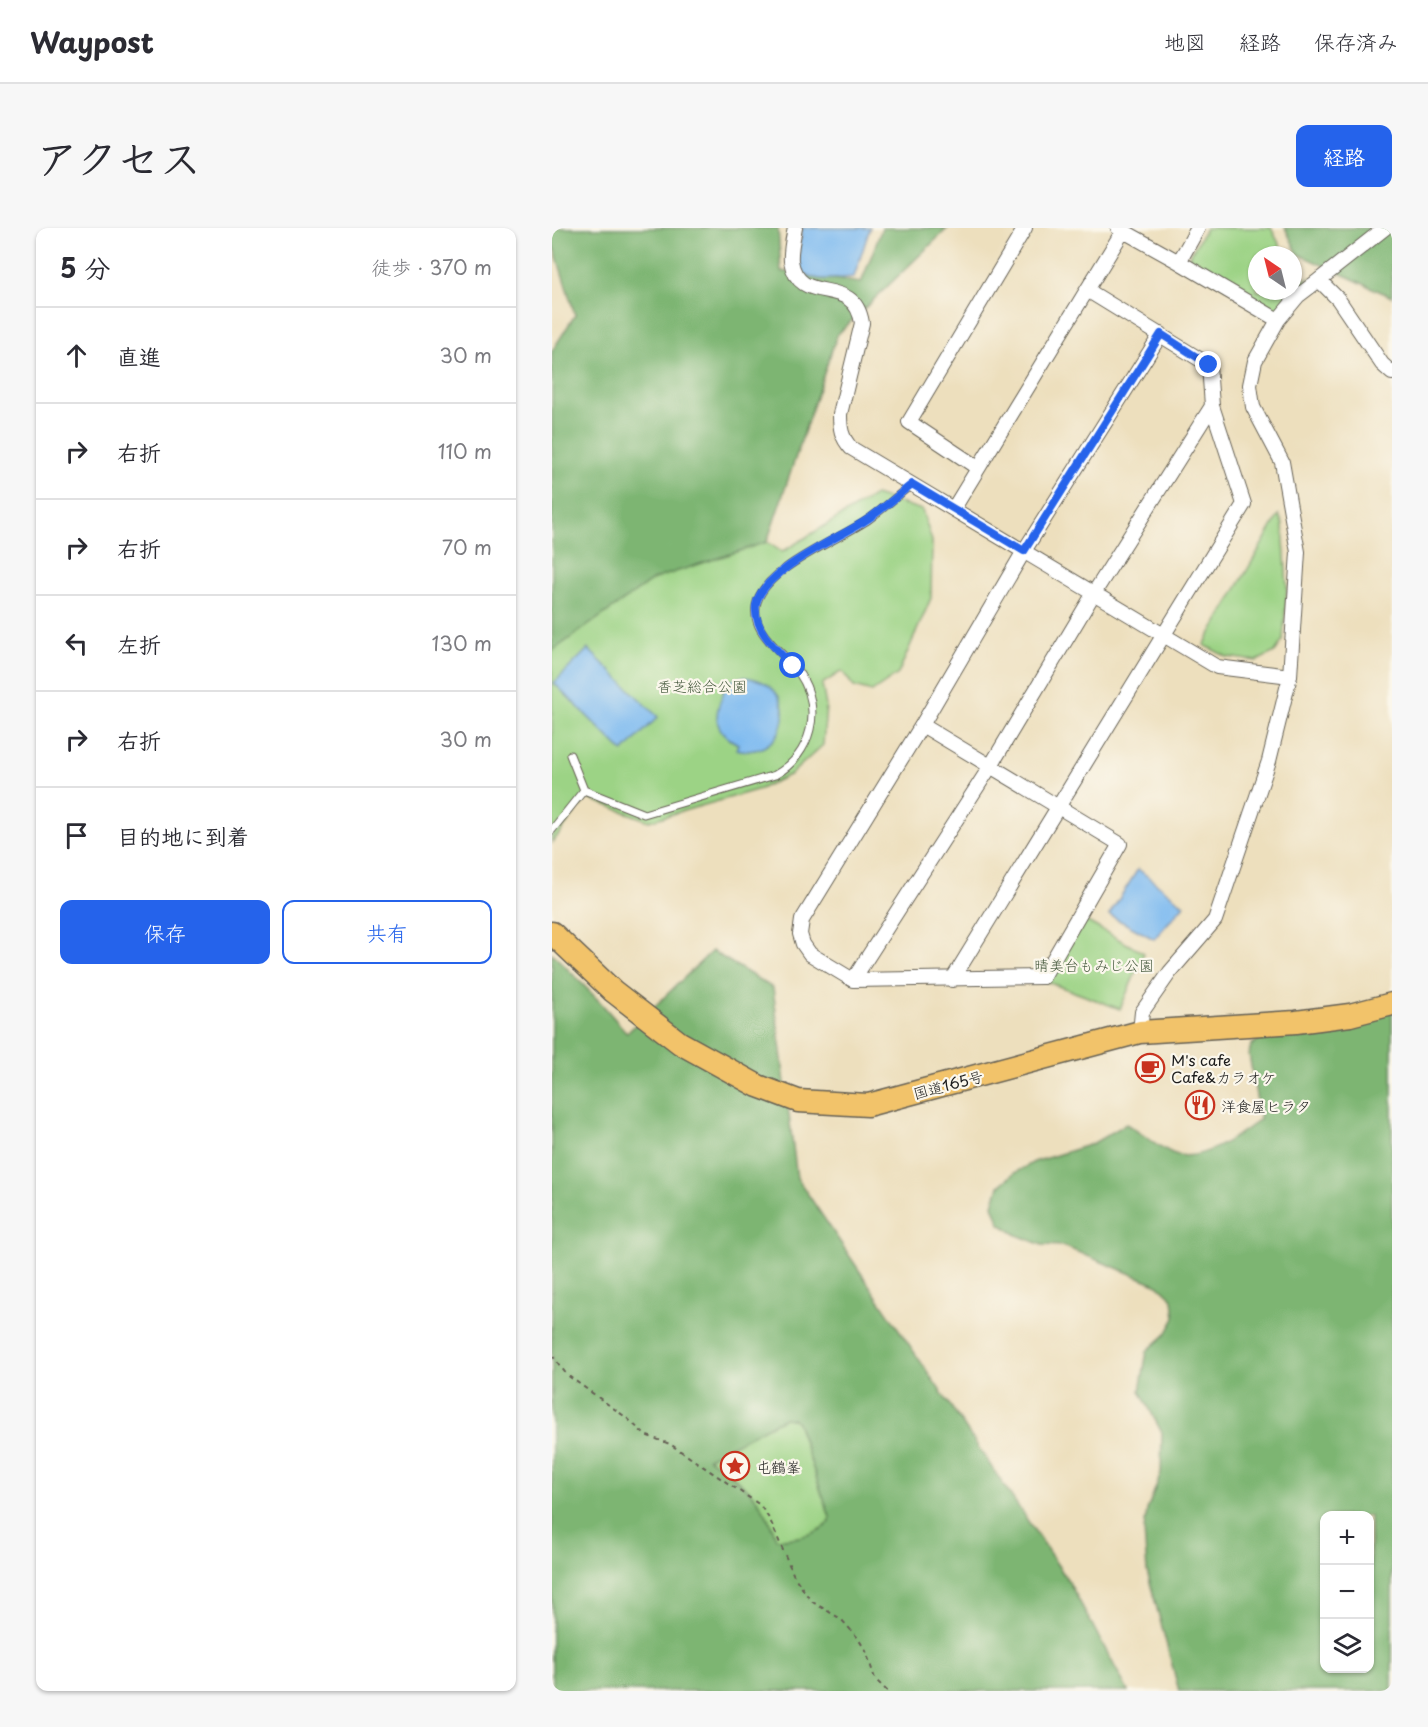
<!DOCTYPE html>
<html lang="ja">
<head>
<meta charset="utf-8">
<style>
  body { margin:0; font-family:"Playpen Sans","Klee One",sans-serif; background:#f7f7f7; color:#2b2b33 }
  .controls { position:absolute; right:18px; bottom:18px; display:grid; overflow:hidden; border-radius:12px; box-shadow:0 2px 4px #0004 }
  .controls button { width:54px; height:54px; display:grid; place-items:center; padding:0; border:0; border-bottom:2px solid #e1e1e2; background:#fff; color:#2b2b33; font:30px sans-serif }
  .compass { position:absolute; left:696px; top:18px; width:54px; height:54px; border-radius:50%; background:#fff; box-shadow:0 2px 4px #0004; rotate:325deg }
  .stop { position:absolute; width:18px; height:18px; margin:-14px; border:4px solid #2563eb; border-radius:50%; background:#fff }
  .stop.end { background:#2563eb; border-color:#fff; box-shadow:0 2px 6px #0008 }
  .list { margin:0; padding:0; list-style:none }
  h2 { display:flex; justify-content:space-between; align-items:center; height:78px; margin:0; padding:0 24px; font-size:26px }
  h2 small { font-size:20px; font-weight:400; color:#7c7c81 }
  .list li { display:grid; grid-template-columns:39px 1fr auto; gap:18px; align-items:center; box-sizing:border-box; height:96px; padding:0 24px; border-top:2px solid #e1e1e2 }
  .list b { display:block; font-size:22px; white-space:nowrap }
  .list em { font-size:20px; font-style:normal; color:#7c7c81 }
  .actions { display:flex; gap:12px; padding:18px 24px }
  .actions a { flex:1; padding:14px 0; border:2px solid #2563eb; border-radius:12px; text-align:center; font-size:21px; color:#2563eb }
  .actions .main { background:#2563eb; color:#fff }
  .icon { flex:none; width:33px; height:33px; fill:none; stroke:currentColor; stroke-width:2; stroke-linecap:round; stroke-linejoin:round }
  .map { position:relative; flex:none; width:840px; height:1463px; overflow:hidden; border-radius:12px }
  header { display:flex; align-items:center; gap:36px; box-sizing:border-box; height:84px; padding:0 30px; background:#fff; border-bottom:2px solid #e1e1e2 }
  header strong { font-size:28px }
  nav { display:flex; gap:33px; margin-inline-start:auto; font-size:21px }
  .intro { display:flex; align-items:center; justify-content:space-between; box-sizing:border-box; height:144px; padding:0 36px }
  h1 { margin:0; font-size:42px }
  .button { padding:15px 27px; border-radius:12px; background:#2563eb; color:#fff; font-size:21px; font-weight:700 }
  main { display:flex; gap:36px; padding:0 36px }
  aside { flex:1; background:#fff; border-radius:12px; box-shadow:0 2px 4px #0004 }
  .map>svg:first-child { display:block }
  .green { fill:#9cd385; stroke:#5c7850; stroke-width:1.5 }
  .forest { fill:#7db572; stroke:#4c6847; stroke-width:1.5; fill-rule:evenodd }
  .water { fill:#7dbaf0; stroke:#4c6b86; stroke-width:1.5 }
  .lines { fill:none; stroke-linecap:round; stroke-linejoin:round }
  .service-casing { stroke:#656054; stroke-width:9 }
  .minor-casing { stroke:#656054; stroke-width:16 }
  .trunk-casing { stroke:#656054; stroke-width:25 }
  .path { stroke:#656054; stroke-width:2; stroke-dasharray:4.5 4.5; stroke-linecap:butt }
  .service { stroke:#fff; stroke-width:7 }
  .minor { stroke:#fff; stroke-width:14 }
  .trunk { stroke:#f2c36a; stroke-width:22 }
  .route { stroke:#2563eb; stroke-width:8 }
  .labels { text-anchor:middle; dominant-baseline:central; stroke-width:4.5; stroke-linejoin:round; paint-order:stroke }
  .park-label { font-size:15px; fill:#495c41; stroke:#fbf7ec }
  .poi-label { font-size:15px; fill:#1c1c1c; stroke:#fbf7ec; text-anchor:start }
  .street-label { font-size:15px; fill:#1c1c1c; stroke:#fbf7ec }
</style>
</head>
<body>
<header>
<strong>Waypost</strong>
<nav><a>地図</a><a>経路</a><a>保存済み</a></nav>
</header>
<div class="intro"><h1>アクセス</h1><a class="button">経路</a></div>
<main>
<aside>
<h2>5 分<small>徒歩 · 370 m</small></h2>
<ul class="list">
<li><svg class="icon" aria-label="ahead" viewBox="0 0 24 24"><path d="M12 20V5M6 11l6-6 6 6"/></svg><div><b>直進</b></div><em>30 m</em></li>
<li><svg class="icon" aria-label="right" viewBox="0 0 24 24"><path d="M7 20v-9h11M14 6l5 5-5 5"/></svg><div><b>右折</b></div><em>110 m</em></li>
<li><svg class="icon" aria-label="right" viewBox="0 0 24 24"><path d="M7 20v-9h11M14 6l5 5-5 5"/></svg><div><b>右折</b></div><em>70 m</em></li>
<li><svg class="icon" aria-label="left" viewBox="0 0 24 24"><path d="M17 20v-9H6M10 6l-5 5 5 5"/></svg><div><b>左折</b></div><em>130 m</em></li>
<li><svg class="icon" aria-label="right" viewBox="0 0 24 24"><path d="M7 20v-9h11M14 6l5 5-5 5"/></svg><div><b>右折</b></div><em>30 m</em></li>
<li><svg class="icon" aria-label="arrive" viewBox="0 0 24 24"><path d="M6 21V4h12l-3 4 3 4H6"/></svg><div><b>目的地に到着</b></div></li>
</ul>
<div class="actions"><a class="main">保存</a><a>共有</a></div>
</aside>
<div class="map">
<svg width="840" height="1463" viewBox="0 0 840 1463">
  <rect width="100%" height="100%" fill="#fbf7ec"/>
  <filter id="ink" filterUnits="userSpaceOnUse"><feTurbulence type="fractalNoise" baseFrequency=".0167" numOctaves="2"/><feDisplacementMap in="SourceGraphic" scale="12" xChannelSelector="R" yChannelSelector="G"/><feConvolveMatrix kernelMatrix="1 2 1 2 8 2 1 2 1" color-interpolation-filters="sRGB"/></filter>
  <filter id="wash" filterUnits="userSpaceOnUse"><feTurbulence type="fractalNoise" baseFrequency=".008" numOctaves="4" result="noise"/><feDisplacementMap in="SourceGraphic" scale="24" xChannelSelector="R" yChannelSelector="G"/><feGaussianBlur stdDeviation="1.35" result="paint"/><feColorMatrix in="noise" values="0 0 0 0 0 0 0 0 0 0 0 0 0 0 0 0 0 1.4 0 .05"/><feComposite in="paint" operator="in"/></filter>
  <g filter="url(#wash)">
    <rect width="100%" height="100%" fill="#eddfbd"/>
    <path class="green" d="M654 0H719L733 27H705V63H741V43L746 52 758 50 741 65 724 85 632 37Z
      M323 267 370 282 380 313 379 370 346 446 320 464 302 459 290 443 270 456 274 478 271 517 239 546 208 561 97 593 35 570 0 615V420L102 351 177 324 215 314 230 324Z
      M727 287 731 297 735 359 731 412 723 424 705 433 675 429 652 417Z
      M530 691 592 725 568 781 493 753Z
      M232 1190 241 1191 245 1194 278 1289V1294C264 1308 242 1311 224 1311 210 1266 191 1256 156 1230Z"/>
    <path class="forest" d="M0 0H226L229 43 309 55 330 0H396L285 107 215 314 102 351 0 423V123L23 87 0 13Z
      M733 0H840V69L746 26Z
      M160 723 221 760 245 950 517 1354 576 1463H0V725L49 775 75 805ZM232 1190 241 1191 245 1194 278 1289V1294C264 1308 242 1311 224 1311 210 1266 191 1256 156 1230Z
      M840 783V1463H627L595 1343 592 1302 595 1282 609 1245 610 1205 588 1163 595 1123 614 1106 623 1090 621 1071 606 1057 511 1018 490 1017 465 1007 448 996 441 977 447 958 462 945 482 934 540 916 574 896C586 903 612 923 623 926 650 935 689 906 708 891L697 826 699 817 716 806ZM772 1288H818V1440H772Z"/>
    <path class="water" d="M250 0H318L302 49C287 50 255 57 248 39 244 28 249 11 250 0Z
      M36 421 106 489 71 524 2 455Z
      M190 449C254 453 237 535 184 521L186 516C161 503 161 487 172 464L170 460 178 453Z
      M586 641 632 677 602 711 557 687Z"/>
  </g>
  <g filter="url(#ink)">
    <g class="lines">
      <g class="service-casing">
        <path id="service" d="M18 527 32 562
          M0 602 32 562 92 586 223 547C259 527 272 481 247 445 233 424 196 405 205 374 216 338 287 312 317 291 332 280 345 268 360 256"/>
      </g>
      <g class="minor-casing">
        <path id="minor" d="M243 0C241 10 238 23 239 33 247 81 302 44 310 95L288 186C288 200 289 209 299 220L665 439 738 448
          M566 0 627 34
          M646 0 627 34 726 92
          M833 0 767 52 786 71 830 136 840 145
          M426 240 357 194 473 0
          M402 280 571 3
          M370 497 568 616 491 749 301 752 258 726 251 716 248 706 250 692 370 497 472 323 609 106
          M301 752 438 539 542 365 660 178
          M400 752 692 276 660 178 657 137 535 62
          M588 804 590 784 618 744 663 692 717 533 738 448 746 324 730 234 701 179 698 157 703 133 726 92 746 68 767 52"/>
      </g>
      <g class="trunk-casing">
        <path id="trunk" d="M0 705 61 763 128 815 206 858 246 873 316 877 588 804 744 794 798 787 840 776"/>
      </g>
      <path class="path" d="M0 1127 15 1147 75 1190 93 1207 118 1216 208 1277 218 1292 242 1348 259 1373 289 1391 305 1409 314 1423 323 1451 335 1463"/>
      <use href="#service" class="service"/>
      <use href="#minor" class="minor"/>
      <use href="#trunk" class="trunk"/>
    </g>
  </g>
  <g class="lines" filter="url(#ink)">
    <path class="route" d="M241 438C225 422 201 402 204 377 209 343 288 310 316 291 331 281 345 268 360 256L472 323 609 106 657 137"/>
  </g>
  <defs>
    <g id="cafe-ring" transform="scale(1.5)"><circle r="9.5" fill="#fbf7ec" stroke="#c8321e" stroke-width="1.5"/><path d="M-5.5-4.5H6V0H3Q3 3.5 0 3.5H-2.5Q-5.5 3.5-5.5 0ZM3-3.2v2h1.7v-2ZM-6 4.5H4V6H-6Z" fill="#c8321e"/></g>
    <g id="restaurant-ring" transform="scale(1.5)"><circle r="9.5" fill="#fbf7ec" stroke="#c8321e" stroke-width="1.5"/><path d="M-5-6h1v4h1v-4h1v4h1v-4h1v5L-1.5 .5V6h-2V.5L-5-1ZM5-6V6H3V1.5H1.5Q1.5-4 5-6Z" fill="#c8321e"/></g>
    <g id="sight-ring" transform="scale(1.5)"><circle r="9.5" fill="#fbf7ec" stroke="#c8321e" stroke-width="1.5"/><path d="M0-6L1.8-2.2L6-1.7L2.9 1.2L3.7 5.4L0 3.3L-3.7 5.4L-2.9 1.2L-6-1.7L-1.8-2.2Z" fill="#c8321e"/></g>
  </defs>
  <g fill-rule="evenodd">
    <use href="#cafe-ring" x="598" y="840"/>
    <use href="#restaurant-ring" x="648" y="877"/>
    <use href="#sight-ring" x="183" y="1238"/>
  </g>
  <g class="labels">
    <g class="park-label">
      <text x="150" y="457">香芝総合公園</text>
      <text x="542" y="736">晴美台もみじ公園</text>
    </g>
    <g class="poi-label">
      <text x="619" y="831">M's cafe<tspan x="619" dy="17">Cafe&amp;カラオケ</tspan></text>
      <text x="669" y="877">洋食屋ヒラタ</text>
      <text x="204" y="1238">屯鶴峯</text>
    </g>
    <g class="street-label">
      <text transform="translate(396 856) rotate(-15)">国道165号</text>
    </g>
  </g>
</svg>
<div class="controls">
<button>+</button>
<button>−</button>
<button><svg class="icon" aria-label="layers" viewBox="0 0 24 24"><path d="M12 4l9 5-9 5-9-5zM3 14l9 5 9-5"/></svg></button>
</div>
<svg class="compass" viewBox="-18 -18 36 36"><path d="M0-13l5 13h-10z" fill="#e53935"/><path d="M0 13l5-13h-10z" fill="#7c7c81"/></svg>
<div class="stop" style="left:241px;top:438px"></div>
<div class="stop end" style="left:657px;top:137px"></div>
</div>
</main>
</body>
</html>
